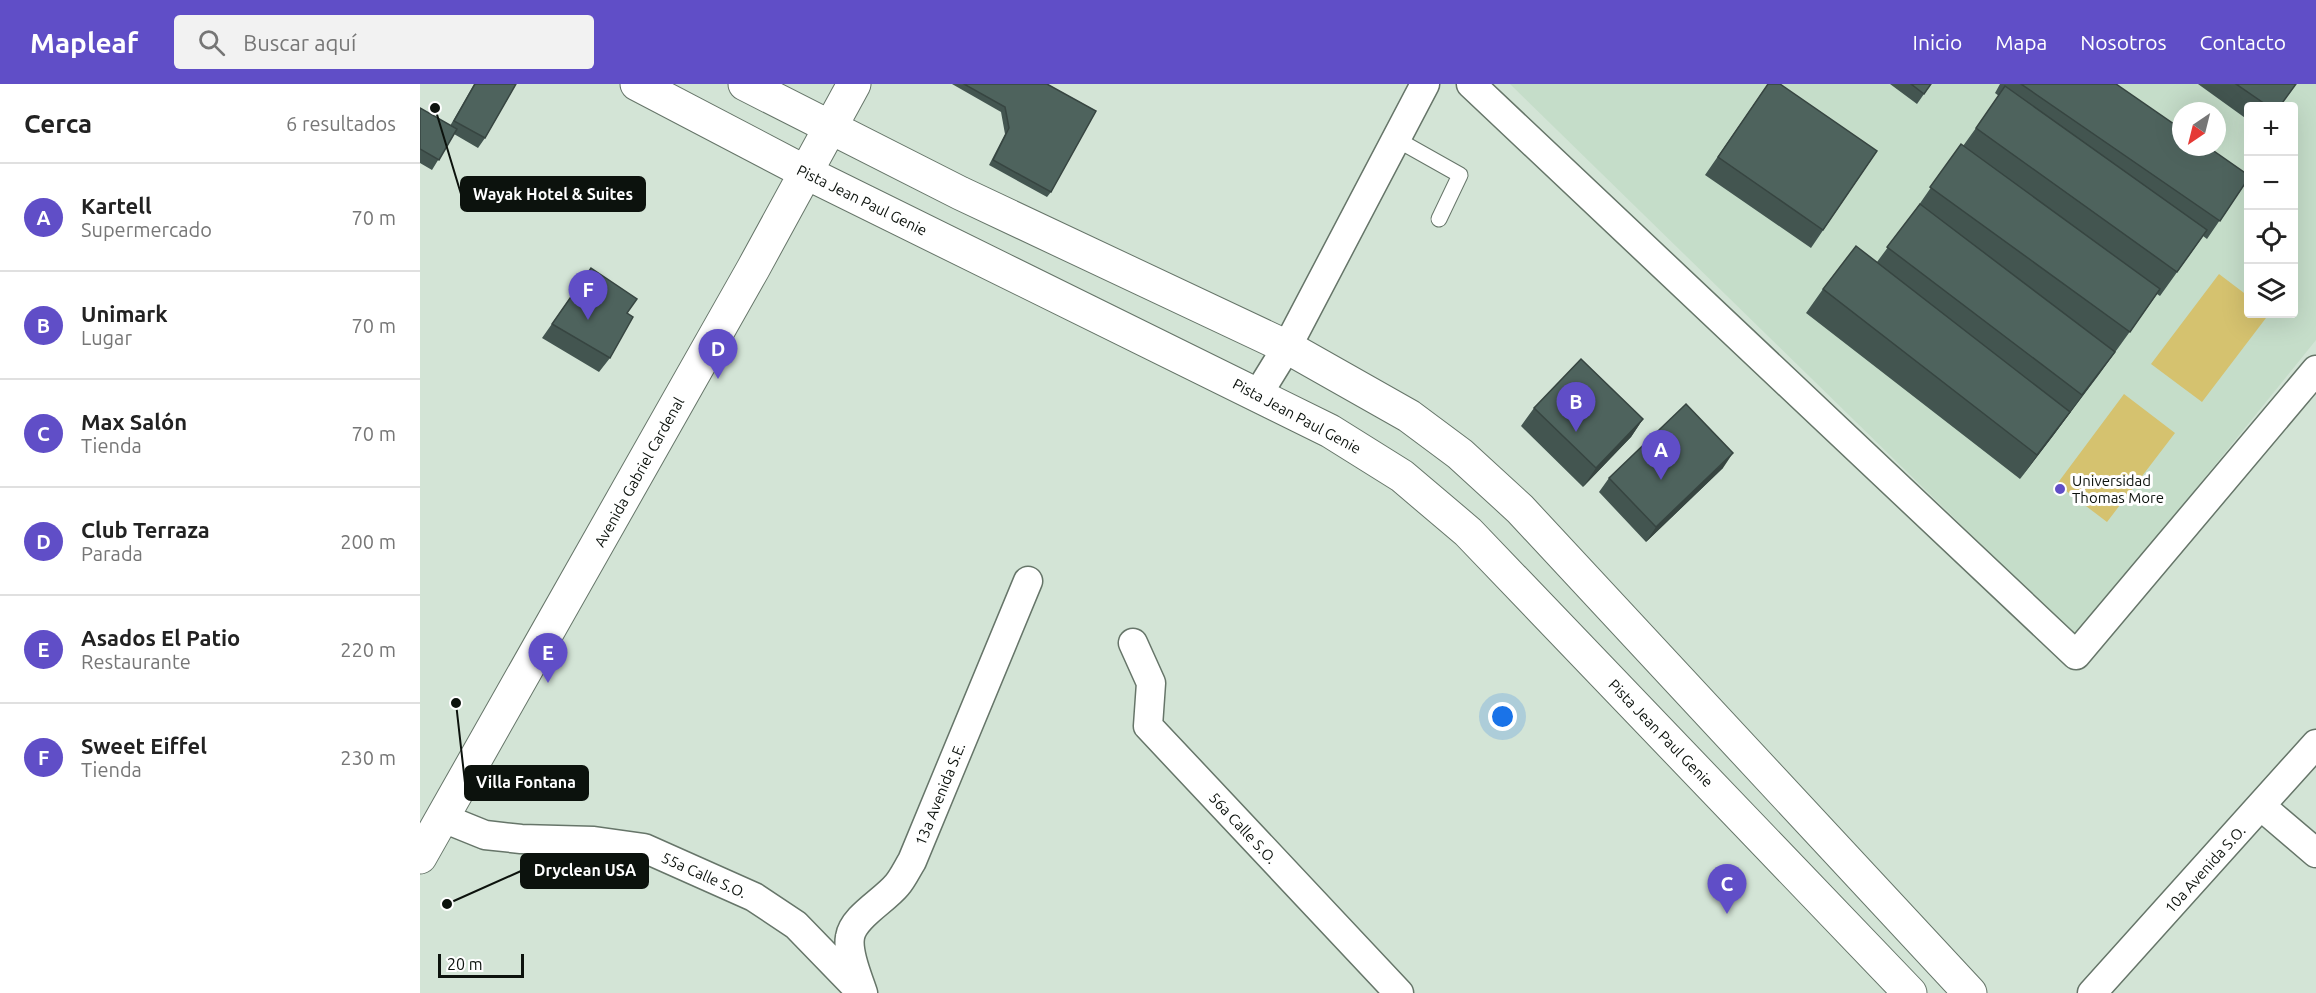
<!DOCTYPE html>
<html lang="es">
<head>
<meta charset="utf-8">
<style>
  body { margin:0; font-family:Ubuntu,sans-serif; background:#f2f2f2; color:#222 }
  .controls { position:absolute; right:18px; top:18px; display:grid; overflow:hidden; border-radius:6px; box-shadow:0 6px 24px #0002 }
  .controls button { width:54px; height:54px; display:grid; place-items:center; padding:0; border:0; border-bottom:2px solid #e0e0e0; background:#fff; color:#222; font:30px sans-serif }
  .compass { position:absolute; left:1752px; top:18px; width:54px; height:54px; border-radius:50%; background:#fff; box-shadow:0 6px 24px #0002; rotate:215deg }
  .scale { position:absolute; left:18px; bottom:15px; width:86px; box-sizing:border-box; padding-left:6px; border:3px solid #0c120d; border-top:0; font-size:16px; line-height:21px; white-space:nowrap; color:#0c120d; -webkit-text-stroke:4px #fff; paint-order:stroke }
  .you { position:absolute; left:1083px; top:633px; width:21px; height:21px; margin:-15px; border:4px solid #fff; border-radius:50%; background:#1a73e8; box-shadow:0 0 0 9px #1a73e833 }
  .badge { display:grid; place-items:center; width:39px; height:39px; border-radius:50%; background:#604ec7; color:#fff; font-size:20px; font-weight:700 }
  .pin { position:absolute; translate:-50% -50px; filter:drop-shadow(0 2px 3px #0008) }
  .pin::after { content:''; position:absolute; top:32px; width:21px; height:18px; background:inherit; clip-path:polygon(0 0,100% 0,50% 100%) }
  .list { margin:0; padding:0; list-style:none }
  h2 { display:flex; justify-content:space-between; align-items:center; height:78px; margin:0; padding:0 24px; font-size:26px }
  h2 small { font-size:20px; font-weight:400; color:#767676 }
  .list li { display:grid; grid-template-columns:39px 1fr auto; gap:18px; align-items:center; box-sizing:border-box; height:108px; padding:0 24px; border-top:2px solid #e0e0e0 }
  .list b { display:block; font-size:22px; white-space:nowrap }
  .list p { margin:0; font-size:20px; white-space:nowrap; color:#767676 }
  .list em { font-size:20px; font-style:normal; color:#767676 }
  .icon { flex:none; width:33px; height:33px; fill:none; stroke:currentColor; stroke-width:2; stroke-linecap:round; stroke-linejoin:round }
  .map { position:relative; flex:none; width:1896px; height:909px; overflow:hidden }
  header { display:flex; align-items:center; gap:36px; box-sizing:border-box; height:84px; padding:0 30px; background:#604ec7; color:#fff }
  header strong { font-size:28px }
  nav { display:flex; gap:33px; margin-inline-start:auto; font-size:21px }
  .search { width:420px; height:54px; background:#f2f2f2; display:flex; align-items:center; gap:15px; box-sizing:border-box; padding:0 21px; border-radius:6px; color:#767676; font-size:22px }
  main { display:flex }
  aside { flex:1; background:#fff }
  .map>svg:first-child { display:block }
  .built { fill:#c5ddc9; fill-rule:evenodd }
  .green { fill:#d5c26f }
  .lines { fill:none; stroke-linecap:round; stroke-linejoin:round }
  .lane-casing { stroke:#667569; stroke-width:17 }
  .street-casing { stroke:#667569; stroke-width:31 }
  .secondary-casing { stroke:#667569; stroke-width:35 }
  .lane { stroke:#fff; stroke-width:15 }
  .street { stroke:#fff; stroke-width:28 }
  .secondary { stroke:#fff; stroke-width:33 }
  .wall { fill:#435550 }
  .shaded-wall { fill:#374541 }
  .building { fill:#4e635d; stroke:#374541; stroke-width:1.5 }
  .poi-dot { fill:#604ec7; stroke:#fff; stroke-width:2 }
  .labels { text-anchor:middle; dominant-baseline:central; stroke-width:6; stroke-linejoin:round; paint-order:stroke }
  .street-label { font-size:15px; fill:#0c120d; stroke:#fff }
  .poi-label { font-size:15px; fill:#0c120d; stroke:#fff; text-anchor:start }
  .leader { fill:none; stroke:#0c120d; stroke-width:2 }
  .callout-dot { fill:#0c120d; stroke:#fff; stroke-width:2 }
  .callout { fill:#0c120d; stroke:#0c120d; stroke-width:2 }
  .callout-label { font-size:16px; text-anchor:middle; font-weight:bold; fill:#fff }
</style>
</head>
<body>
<header>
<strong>Mapleaf</strong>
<div class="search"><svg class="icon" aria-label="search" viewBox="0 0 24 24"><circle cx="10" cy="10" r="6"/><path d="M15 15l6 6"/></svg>Buscar aquí</div>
<nav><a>Inicio</a><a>Mapa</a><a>Nosotros</a><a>Contacto</a></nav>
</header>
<main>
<aside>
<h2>Cerca<small>6 resultados</small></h2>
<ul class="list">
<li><span class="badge">A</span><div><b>Kartell</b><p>Supermercado</p></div><em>70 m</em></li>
<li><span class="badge">B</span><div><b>Unimark</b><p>Lugar</p></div><em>70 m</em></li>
<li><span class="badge">C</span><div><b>Max Salón</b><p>Tienda</p></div><em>70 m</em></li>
<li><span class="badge">D</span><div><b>Club Terraza</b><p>Parada</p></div><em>200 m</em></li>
<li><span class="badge">E</span><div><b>Asados El Patio</b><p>Restaurante</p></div><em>220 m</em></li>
<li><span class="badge">F</span><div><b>Sweet Eiffel</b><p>Tienda</p></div><em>230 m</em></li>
</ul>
</aside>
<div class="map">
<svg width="1896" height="909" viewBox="0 0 1896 909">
  <rect width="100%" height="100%" fill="#d3e4d6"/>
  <path class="built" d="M1090 0H1896V256L1656 553ZM1828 22H1874V230H1828ZM1761 27H1797V63H1761Z"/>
  <path class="green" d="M1799 190 1828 212V230H1849L1782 318 1731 280Z
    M1704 310 1755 349 1687 438 1637 400Z"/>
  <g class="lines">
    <g class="lane-casing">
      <path id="lane" d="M976 55 1040 91 1019 135"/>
    </g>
    <g class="street-casing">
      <path id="street" d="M1051 0 1656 571 1896 286
        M838 310 867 263 1005 0
        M713 559 731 599 728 642 979 909
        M1841 722 1896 769
        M23 734 65 751 101 755 174 757 224 764 334 813 376 841 442 909
        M443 909C438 893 427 870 430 853 433 833 464 817 477 801 483 794 487 785 492 777L608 497
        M1672 909 1896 660"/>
    </g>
    <g class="secondary-casing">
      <path id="secondary" d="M217 0 387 89 910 347 982 392 1048 448 1490 909
        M325 0 540 109 867 263 989 332 1040 370 1100 425 1550 909
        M0 773 333 185 434 0"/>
    </g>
    <use href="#lane" class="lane"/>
    <use href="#street" class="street"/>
    <use href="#secondary" class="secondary"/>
  </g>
  <path class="wall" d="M54 0H96L65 54 58 64 34 50 12 86 0 79V24L30 42Z
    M532 0H627L631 108 627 113 569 81 585 50 581 28Z
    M1348 0 1457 67 1391 164 1285 91Z
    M1470 0H1511L1497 20Z
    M1580 0H1696L1828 95 1787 155 1783 152 1740 212 1737 210 1678 292 1600 395 1386 229 1403 205 1457 178 1494 128 1541 60 1543 62 1579 12 1575 9Z
    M1778 0H1876L1860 22H1828V36Z
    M171 184 207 229 190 274 179 288 122 254Z
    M1114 324 1223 335 1211 353 1163 403 1101 342Z
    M1303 384 1226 458 1179 408 1189 394Z"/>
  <path class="shaded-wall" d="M1695 268 1633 352 1600 395 1617 371Z
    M1223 335 1211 353 1163 403 1176 384Z
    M1313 369 1303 384 1226 458 1236 443Z"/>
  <path class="building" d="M55 0H96L65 54 34 37Z
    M544 0H627L676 27 631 108 573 76 589 44 585 23Z
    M1348 0H1360L1457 67 1403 146 1298 73Z
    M1491 0H1511L1504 10Z
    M1601 0H1696L1761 45V63H1788L1828 91V95L1800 137Z
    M1816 0H1876L1860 22H1848Z
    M1585 2 1787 146 1757 188 1556 44Z
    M0 24 37 45 19 76 0 65Z
    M1541 60 1740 205 1710 248 1510 103Z
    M1500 120 1695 268 1662 311 1467 163Z
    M1436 162 1650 328 1617 371 1403 205Z
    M171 184 217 215 207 229 213 233 190 274 132 240Z
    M1161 275 1223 335 1176 384 1114 324Z
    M1266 320 1313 369 1236 443 1189 394Z"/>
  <circle class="poi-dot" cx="1640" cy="405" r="6"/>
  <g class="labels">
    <g class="street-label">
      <text transform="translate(442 116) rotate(26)">Pista Jean Paul Genie</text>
      <text transform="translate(877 332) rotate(28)">Pista Jean Paul Genie</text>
      <text transform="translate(219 388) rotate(-61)">Avenida Gabriel Cardenal</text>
      <text transform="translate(1241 649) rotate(46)">Pista Jean Paul Genie</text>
      <text transform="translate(520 710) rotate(-68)">13a Avenida S.E.</text>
      <text transform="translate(823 744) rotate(47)">56a Calle S.O.</text>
      <text transform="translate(1785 785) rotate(-48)">10a Avenida S.O.</text>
      <text transform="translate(284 791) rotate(24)">55a Calle S.O.</text>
    </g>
    <g class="poi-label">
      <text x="1652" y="396">Universidad<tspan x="1652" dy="17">Thomas More</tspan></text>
    </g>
  </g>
  <path class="leader" d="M15 24L41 110M36 619L45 699M27 820L101 787"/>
  <g class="callout-dot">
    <circle cx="15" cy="24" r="6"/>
    <circle cx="36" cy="619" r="6"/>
    <circle cx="27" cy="820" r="6"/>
  </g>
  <g class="callout">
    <rect x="41" y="93" width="184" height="34" rx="6"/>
    <rect x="45" y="682" width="123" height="34" rx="6"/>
    <rect x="101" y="770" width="127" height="34" rx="6"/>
  </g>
  <g class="callout-label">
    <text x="133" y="116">Wayak Hotel &amp; Suites</text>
    <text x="106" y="704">Villa Fontana</text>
    <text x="165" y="792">Dryclean USA</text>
  </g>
</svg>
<div class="controls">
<button>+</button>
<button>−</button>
<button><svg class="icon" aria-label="locate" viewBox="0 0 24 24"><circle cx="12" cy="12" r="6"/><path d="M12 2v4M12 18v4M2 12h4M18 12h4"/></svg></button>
<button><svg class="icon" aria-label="layers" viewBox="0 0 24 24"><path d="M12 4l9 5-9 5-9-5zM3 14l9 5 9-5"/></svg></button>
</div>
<svg class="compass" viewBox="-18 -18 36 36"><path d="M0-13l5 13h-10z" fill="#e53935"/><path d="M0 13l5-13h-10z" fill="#767676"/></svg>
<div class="scale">20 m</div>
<div class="you"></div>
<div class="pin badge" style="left:1241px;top:396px">A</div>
<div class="pin badge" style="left:1156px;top:348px">B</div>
<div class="pin badge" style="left:1307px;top:830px">C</div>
<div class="pin badge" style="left:298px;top:295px">D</div>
<div class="pin badge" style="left:128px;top:599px">E</div>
<div class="pin badge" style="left:168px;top:236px">F</div>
</div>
</main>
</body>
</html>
